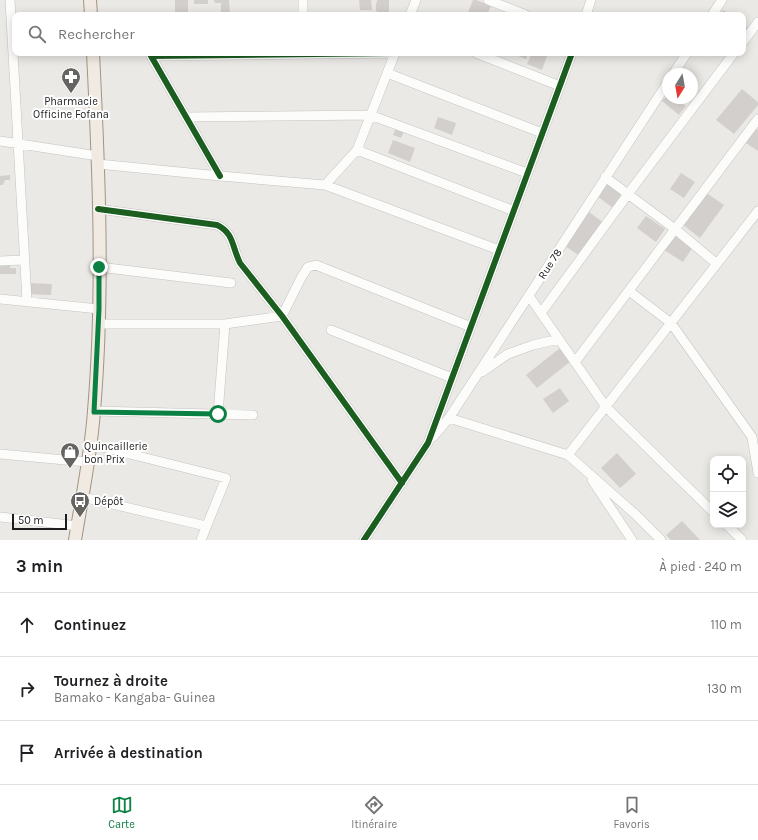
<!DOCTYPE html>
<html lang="fr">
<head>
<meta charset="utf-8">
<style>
  body { margin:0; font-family:Karla,sans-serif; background:#f2f2f2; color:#202124 }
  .controls { position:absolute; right:12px; bottom:12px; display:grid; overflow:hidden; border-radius:8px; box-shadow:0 2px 10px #0003 }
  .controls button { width:36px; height:36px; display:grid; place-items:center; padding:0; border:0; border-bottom:1px solid #e0e0e0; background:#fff; color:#202124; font:20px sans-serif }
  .compass { position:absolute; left:662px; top:68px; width:36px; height:36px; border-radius:50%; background:#fff; box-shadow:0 2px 10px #0003; rotate:191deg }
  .scale { position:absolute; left:12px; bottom:10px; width:55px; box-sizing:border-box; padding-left:4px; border:2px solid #1d1d1d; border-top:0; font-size:11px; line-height:14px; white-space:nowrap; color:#1d1d1d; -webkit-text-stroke:3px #fff; paint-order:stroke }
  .stop { position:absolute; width:12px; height:12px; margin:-9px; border:3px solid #0b8043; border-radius:50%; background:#fff }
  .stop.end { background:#0b8043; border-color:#fff; box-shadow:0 1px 4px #0008 }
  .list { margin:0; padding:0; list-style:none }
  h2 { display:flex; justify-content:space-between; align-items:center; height:52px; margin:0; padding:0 16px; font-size:17px }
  h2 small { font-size:13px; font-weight:400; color:#757577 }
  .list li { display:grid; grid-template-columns:26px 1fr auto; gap:12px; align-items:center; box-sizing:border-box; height:64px; padding:0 16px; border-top:1px solid #e0e0e0 }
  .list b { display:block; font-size:15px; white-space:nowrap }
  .list p { margin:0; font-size:13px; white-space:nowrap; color:#757577 }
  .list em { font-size:13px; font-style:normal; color:#757577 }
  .icon { flex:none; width:22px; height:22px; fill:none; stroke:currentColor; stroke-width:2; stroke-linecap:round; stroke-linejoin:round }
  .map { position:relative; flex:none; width:758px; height:540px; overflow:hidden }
  .search { position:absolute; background:#fff; box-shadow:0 2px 10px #0003; left:12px; right:12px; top:12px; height:44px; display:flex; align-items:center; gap:10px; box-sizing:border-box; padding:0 14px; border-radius:8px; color:#757577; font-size:15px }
  .sheet { height:244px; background:#fff }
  nav { display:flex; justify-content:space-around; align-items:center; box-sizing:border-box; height:56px; border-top:1px solid #e0e0e0; background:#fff; font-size:11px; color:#757577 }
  nav a { display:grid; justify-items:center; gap:2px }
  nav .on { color:#0b8043 }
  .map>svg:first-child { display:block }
  .building { fill:#d2cfcc }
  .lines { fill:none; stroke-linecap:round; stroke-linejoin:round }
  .minor-casing { stroke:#c4c3c1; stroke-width:10 }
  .major-casing { stroke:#a19582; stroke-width:14 }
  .minor { stroke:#fcfcfb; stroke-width:9 }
  .major { stroke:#f0eae3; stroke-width:12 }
  .cycleway-casing { stroke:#fff; stroke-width:8 }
  .cycleway { stroke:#1b5e20; stroke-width:6 }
  .route { stroke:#0b8043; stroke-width:5 }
  .labels { text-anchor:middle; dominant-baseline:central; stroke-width:4; stroke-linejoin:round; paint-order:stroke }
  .poi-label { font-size:11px; fill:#1d1d1d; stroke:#fff; text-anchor:start }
  .street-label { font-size:11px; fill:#1d1d1d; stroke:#fff }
</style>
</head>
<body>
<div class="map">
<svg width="758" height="540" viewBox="0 0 758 540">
  <rect width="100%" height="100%" fill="#ebe9e5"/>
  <path class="building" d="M175 0H188V15H175Z
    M194 0H208V4H194Z
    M214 0H229L230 15H218V14H221V3H215Z
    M359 0H371L372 10H360Z
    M377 0H389V14H377V11H376V3H377Z
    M473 0H476L491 6 487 15H467Z
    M723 10 731 15H719Z
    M743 25 748 28 743 34Z
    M511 53H528L526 59Z
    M532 53H548L542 70 527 64Z
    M742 89 758 102V105L734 134 716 120Z
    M668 95V98H677L686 106 679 115 662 101Z
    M438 117 456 123 452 135 434 128Z
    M397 125 405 129 401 138 393 135Z
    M753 126 758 130V151L743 141Z
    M393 140 415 148 410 162 388 153Z
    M681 173 695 182 684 198 670 189Z
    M10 175V180H5L3 185H0V176Z
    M608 182 624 195 613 208 597 196Z
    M705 192 724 205 700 238 682 224Z
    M589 212 604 223 580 256 565 246Z
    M646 216 665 229 656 242 637 228Z
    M674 235 693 247 683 262 664 250Z
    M10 263V268H16V274H0V264Z
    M29 283 52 284 51 295 29 294Z
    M560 348 571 361 537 388 526 375Z
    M560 388 569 401 553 413 543 399Z
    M617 453 636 474 620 488 601 468Z
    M682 521 700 540H671L666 535Z"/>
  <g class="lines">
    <g class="minor-casing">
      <path id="minor" d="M10 0 27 301
        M488 0 526 15
        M303 15V0
        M410 15 416 0
        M586 15 591 0
        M712 15 722 0
        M743 42 758 22
        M476 53 560 86
        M387 73 542 133
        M673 74 687 53
        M187 117 370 115 527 173
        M0 141 98 156
        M357 150 514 211
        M98 164 220 176 325 185 499 250
        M220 176 151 56 395 53
        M605 177 675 229 717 264
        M325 185 357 150 395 53
        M98 209 217 225C234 233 232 247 240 263L282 316 402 483
        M0 261 24 260
        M99 267 231 283
        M629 291 671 323 752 437 758 473
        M529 296 606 407 713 512
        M0 299 99 309
        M541 313 628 194 734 53
        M99 324H225L282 316 301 278 308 267 316 265 471 327
        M331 330 452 378
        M575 362 758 119
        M482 372 508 354 533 345 559 339
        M94 411 253 415
        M218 414 225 324
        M449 418 568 455 635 514 661 540
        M433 437 449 418 668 82
        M90 444 226 478 201 540
        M0 454 87 462
        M568 455 758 211
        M592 480 632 540
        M82 497 206 526
        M0 517 78 526
        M727 525 742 540
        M364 540 428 443 572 53"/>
    </g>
    <g class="major-casing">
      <path id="major" d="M90 0 91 15
        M75 540C82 497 91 454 94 411 104 292 99 172 93 53"/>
    </g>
    <use href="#minor" class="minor"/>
    <use href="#major" class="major"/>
    <g class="cycleway-casing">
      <path id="cycleway" d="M220 176 151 56 395 53
        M98 209 217 225C234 233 232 247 240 263L282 316 402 483
        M364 540 428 443 572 53"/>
    </g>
    <use href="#cycleway" class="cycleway"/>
  </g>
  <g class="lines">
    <path class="route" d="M99 267V309L94 412 218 414"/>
  </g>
  <defs>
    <g id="pharmacy-pin" transform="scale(1)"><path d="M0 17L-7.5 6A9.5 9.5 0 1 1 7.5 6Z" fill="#656463" stroke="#fff"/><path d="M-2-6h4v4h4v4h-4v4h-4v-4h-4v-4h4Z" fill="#fff"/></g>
    <g id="shop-pin" transform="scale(1)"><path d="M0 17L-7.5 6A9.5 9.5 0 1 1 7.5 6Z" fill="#656463" stroke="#fff"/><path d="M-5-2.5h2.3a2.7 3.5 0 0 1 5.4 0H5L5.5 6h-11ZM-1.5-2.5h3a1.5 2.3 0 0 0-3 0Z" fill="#fff"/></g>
    <g id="bus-pin" transform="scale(1)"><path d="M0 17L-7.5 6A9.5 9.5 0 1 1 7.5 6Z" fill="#656463" stroke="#fff"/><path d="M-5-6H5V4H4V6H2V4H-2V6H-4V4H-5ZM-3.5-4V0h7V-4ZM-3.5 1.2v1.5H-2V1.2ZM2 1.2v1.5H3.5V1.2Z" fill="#fff"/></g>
  </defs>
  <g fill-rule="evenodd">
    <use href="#pharmacy-pin" x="71" y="77"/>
    <use href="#shop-pin" x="70" y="452"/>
    <use href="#bus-pin" x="80" y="501"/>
  </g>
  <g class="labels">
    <g class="poi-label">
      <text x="71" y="101" text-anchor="middle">Pharmacie<tspan x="71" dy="13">Officine Fofana</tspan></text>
      <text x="84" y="446">Quincaillerie<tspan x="84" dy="13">bon Prix</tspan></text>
      <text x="94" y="501">Dépôt</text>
    </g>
    <g class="street-label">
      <text transform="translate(550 264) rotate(-57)">Rue 78</text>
    </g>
  </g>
</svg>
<div class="controls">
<button><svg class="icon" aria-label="locate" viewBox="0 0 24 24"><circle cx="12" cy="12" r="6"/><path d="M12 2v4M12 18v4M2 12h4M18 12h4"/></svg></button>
<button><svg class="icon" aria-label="layers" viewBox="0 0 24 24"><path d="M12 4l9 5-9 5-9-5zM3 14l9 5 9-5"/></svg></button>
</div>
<svg class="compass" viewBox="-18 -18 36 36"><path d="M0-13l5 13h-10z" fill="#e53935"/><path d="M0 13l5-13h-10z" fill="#757577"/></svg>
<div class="scale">50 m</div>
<div class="stop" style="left:218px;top:414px"></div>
<div class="stop end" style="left:99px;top:267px"></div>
<div class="search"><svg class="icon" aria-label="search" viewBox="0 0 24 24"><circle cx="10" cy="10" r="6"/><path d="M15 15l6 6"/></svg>Rechercher</div>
</div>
<section class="sheet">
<h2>3 min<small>À pied · 240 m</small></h2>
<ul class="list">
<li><svg class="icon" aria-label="ahead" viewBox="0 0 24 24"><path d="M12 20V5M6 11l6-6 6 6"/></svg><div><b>Continuez</b></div><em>110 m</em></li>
<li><svg class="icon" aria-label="right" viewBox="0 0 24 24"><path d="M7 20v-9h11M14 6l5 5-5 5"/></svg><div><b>Tournez à droite</b><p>Bamako - Kangaba- Guinea</p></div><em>130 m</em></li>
<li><svg class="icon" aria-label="arrive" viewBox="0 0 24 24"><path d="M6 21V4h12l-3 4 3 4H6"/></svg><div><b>Arrivée à destination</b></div></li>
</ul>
</section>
<nav>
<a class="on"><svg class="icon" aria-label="map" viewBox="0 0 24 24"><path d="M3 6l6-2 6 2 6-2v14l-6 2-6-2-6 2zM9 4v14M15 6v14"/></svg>Carte</a>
<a><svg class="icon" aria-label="directions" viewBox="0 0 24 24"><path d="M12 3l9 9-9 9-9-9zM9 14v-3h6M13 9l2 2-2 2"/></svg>Itinéraire</a>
<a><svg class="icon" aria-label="saved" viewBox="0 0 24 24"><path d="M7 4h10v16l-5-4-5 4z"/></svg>Favoris</a>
</nav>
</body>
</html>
